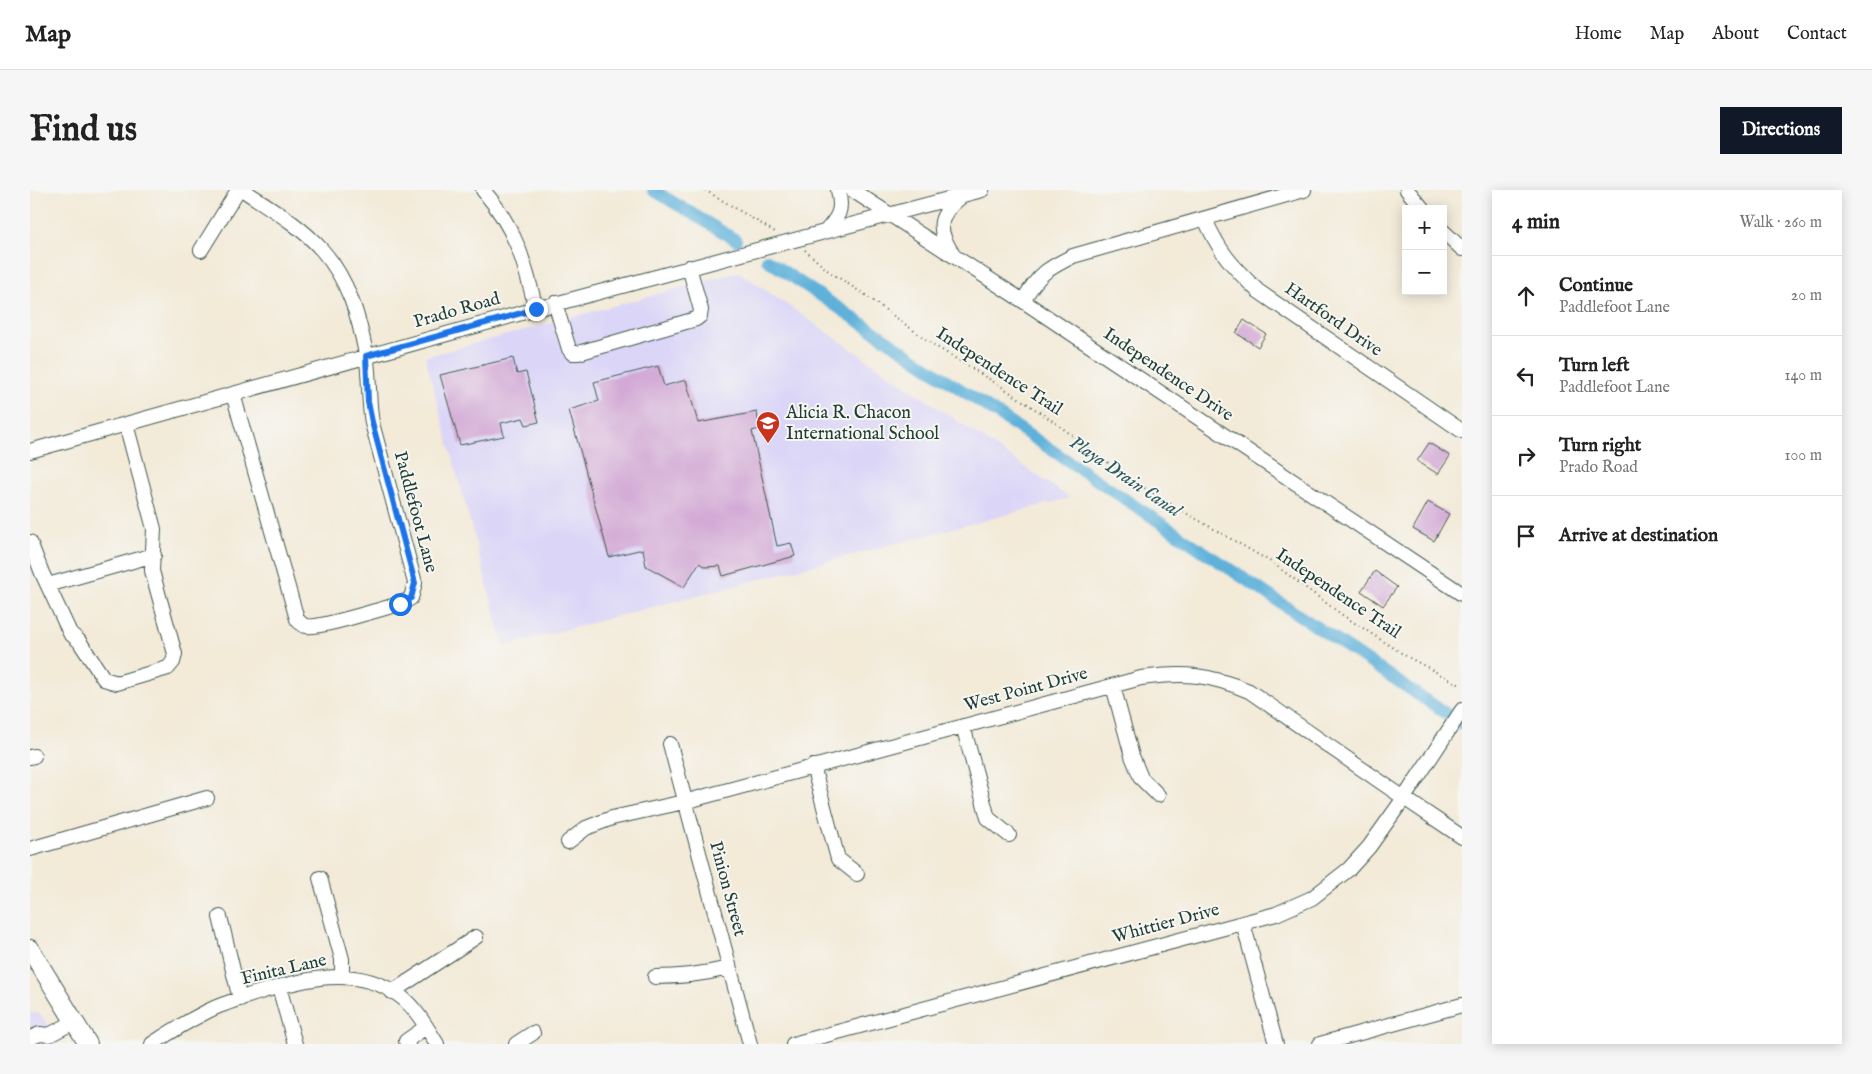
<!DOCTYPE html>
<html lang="en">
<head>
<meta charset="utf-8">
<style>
  body { margin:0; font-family:"IM FELL English",serif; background:#f6f6f6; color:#222 }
  .controls { position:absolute; right:15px; top:15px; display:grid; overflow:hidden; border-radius:0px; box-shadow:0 2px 12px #0003 }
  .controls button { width:45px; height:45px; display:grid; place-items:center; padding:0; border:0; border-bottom:1px solid #e0e0e0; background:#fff; color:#222; font:25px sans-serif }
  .stop { position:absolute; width:15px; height:15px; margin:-11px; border:4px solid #1a73e8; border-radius:50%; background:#fff }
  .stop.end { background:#1a73e8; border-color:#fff; box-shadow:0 1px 5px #0008 }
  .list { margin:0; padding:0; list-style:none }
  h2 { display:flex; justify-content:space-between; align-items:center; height:65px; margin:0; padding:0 20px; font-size:21px }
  h2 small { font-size:16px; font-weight:400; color:#767676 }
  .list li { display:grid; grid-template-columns:32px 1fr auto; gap:15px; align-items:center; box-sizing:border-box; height:80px; padding:0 20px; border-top:1px solid #e0e0e0 }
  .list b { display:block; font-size:19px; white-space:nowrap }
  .list p { margin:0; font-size:16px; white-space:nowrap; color:#767676 }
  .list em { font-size:16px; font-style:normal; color:#767676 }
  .icon { flex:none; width:28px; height:28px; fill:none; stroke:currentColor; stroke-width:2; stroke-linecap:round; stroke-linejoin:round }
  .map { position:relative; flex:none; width:1432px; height:854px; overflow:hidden; border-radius:0px }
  header { display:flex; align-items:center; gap:30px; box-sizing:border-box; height:70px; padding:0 25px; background:#fff; border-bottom:1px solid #e0e0e0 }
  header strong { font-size:24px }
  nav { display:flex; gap:28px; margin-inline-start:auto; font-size:18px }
  .intro { display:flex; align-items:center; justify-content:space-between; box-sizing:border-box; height:120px; padding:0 30px }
  h1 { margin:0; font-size:35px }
  .button { padding:12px 22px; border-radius:0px; background:#111827; color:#fff; font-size:18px; font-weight:700 }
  main { display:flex; gap:30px; padding:0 30px }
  aside { flex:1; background:#fff; border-radius:0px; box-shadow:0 2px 12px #0003 }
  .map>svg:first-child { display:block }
  .built { fill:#dbd6f7 }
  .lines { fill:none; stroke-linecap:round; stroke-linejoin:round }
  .canal { stroke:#5fb1da; stroke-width:12 }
  .building { fill:#d3aad6 }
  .minor-casing { stroke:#3f574d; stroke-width:16 }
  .major-casing { stroke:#3f574d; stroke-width:20 }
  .path { stroke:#3f574d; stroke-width:2; stroke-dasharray:1 4; stroke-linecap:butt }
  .minor { stroke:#fff; stroke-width:14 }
  .major { stroke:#fff; stroke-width:18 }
  .route { stroke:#1a73e8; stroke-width:6 }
  .labels { text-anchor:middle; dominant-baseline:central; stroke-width:4; stroke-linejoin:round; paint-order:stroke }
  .street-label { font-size:18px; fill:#1f3d34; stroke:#f6f6f2 }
  .poi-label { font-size:18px; fill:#1f3d34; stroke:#f6f6f2; text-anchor:start }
  .water-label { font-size:19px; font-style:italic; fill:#2f5a5e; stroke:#f6f6f2 }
</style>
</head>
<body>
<header>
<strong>Map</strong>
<nav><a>Home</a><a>Map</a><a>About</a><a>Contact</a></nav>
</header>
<div class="intro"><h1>Find us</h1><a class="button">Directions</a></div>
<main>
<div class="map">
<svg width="1432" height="854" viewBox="0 0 1432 854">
  <rect width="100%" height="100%" fill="#f6f6f2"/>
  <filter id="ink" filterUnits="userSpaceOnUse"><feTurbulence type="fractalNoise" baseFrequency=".02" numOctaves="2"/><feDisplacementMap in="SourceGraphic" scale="10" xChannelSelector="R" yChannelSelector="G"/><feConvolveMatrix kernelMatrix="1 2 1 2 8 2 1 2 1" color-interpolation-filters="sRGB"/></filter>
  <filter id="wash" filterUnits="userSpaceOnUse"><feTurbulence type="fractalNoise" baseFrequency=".0096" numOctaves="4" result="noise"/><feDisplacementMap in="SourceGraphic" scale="20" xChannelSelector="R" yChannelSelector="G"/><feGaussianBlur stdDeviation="1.12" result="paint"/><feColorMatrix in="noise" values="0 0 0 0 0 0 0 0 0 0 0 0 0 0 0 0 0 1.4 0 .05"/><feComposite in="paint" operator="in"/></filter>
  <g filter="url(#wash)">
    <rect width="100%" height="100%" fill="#f3ead8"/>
    <path class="built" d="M709 82 1040 308 474 456 395 167Z
      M0 823H10L29 854H0Z"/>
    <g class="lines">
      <path class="canal" d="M623 0 706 50
        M737 70 1432 534"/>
    </g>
    <g id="blocks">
      <path class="building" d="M1214 130 1236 144 1228 157 1206 143Z
        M483 168 487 184 496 182 509 232 496 235 493 228 471 233 474 246 430 255 410 185Z
        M628 176 634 196 656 190 668 233 727 222 729 239 722 241 747 356 761 353 765 366 693 386 690 376 675 377 669 373 654 397 616 376 613 359 579 367 539 220 569 211 564 192Z
        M1399 253 1420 266 1408 284 1387 271Z
        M1398 312 1419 324 1404 351 1383 339Z
        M1345 381 1367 397 1353 416 1331 401Z"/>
    </g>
  </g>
  <g filter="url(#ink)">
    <use href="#blocks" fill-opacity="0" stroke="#3f574d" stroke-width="1"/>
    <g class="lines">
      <g class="minor-casing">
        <path id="minor" d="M453 0C486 39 494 70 506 119
          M822 0 993 111 1432 404
          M1377 0 1393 19
          M1175 29C1189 62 1203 77 1228 101L1432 241
          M1413 41 1432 59
          M795 42C809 27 813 20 808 0
          M171 60 208 0
          M922 63C906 38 908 25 931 7
          M993 111C1008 84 1017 79 1043 66L1274 0
          M525 113 539 159 542 163H548L666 129 670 126 671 120 659 77
          M203 204 267 429C269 432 272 435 276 436 289 439 353 418 370 414L381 408 385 393 342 233C338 210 340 187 336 164 329 127 318 89 292 60 270 35 240 18 213 0
          M0 261 506 119 952 0
          M0 352 12 383 40 443 49 451 74 489 87 493 138 478 143 472 145 464 122 381 124 339 96 234
          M18 395 124 365
          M1083 496 1102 566 1111 588 1128 605
          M933 536 958 628 979 645
          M640 554 720 854
          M0 567 4 566
          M783 576 808 669 827 684
          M538 652 556 638 582 628 654 612 1111 488C1154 482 1178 484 1219 501L1374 608 1432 647
          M0 659 177 608
          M290 688 312 769V787
          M190 727 210 809
          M1213 733 1246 854
          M625 787C651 787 674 784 699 778
          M249 797 265 854
          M362 802 446 747
          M0 848 10 844 19 845 44 832
          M122 854C140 842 158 831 178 821 192 814 209 809 224 804 272 789 326 774 370 806 386 818 397 838 407 854
          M378 854 376 851 396 837
          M486 854 503 843
          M763 854 1246 724 1282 708 1319 679 1339 657 1374 608 1432 520
          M1290 854 1432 815"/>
      </g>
      <g class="major-casing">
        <path id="major" d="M0 759 58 854"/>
      </g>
      <path class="path" d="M675 0 745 42
        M775 60 797 80 838 107 902 154 972 197 1023 231 1081 275 1108 294 1142 315 1241 372 1311 424 1376 466 1432 496"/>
      <use href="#minor" class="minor"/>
      <use href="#major" class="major"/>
    </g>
  </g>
  <g class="lines" filter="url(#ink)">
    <path class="route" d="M370 414 381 408 385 393 342 232 338 212 336 166 506 119"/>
  </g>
  <defs>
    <g id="school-pin" transform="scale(1.25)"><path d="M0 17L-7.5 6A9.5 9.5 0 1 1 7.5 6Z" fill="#c8321e" stroke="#f6f6f2"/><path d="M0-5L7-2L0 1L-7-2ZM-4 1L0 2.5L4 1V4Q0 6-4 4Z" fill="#fff"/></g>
  </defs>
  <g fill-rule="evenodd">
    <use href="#school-pin" x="738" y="233"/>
  </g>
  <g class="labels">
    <g class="street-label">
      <text transform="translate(427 121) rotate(-16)">Prado Road</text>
      <text transform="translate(1303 130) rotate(35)">Hartford Drive</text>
      <text transform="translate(969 182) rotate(33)">Independence Trail</text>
      <text transform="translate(1138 185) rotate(34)">Independence Drive</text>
      <text transform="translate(385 322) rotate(75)">Paddlefoot Lane</text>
      <text transform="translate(1308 404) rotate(34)">Independence Trail</text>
      <text transform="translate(996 500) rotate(-15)">West Point Drive</text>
      <text transform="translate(697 699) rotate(75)">Pinion Street</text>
      <text transform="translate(1136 734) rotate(-15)">Whittier Drive</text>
      <text transform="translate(254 780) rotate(-13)">Finita Lane</text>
    </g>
    <g class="poi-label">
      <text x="756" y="223">Alicia R. Chacon<tspan x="756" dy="21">International School</tspan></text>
    </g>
    <g class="water-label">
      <text transform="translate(1095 287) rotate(34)">Playa Drain Canal</text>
    </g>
  </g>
</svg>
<div class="controls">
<button>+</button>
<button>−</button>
</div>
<div class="stop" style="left:370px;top:414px"></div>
<div class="stop end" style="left:506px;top:119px"></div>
</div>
<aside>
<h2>4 min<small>Walk · 260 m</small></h2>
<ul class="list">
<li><svg class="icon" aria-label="ahead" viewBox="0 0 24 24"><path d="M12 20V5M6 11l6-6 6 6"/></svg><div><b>Continue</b><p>Paddlefoot Lane</p></div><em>20 m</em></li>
<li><svg class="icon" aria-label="left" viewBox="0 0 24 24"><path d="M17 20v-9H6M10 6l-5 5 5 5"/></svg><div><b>Turn left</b><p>Paddlefoot Lane</p></div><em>140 m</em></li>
<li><svg class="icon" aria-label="right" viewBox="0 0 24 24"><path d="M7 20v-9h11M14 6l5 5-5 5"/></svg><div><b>Turn right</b><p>Prado Road</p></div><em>100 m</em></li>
<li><svg class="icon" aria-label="arrive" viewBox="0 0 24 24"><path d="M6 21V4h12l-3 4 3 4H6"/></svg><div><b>Arrive at destination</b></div></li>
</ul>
</aside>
</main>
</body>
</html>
